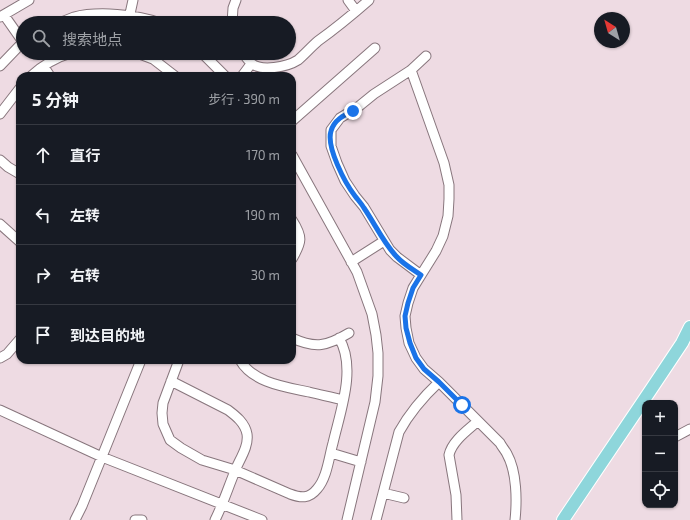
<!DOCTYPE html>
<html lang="zh">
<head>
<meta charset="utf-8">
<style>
  body { margin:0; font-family:"Exo 2","Noto Sans SC",sans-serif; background:#20242c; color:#f1f3f6 }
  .controls { position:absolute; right:12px; bottom:12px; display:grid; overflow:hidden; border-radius:8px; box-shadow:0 1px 3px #0004 }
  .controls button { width:36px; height:36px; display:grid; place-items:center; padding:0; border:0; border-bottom:1px solid #363941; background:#171b24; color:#f1f3f6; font:20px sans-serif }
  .compass { position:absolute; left:594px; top:12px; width:36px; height:36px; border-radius:50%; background:#171b24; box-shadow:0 1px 3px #0004; rotate:323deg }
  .stop { position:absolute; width:12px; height:12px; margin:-9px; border:3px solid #1a73e8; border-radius:50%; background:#fff }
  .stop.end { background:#1a73e8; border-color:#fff; box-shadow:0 1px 4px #0008 }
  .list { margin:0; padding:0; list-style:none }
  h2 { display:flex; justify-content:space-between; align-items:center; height:52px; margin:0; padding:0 16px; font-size:17px }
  h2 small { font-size:13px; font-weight:400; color:#9ea1a6 }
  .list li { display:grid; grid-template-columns:26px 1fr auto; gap:12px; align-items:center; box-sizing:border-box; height:60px; padding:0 16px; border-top:1px solid #363941 }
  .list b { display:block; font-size:15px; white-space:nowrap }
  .list em { font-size:13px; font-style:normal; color:#9ea1a6 }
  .icon { flex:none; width:22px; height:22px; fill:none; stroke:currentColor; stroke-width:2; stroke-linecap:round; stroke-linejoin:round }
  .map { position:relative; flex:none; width:690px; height:520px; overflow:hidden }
  .search { position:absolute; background:#171b24; box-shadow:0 1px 3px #0004; left:16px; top:16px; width:280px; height:44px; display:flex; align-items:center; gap:10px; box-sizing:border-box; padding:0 14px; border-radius:22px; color:#9ea1a6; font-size:15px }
  .panel { position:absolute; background:#171b24; box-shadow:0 1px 3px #0004; left:16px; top:72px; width:280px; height:292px; border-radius:12px }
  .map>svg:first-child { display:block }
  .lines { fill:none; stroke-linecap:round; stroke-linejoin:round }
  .minor-casing { stroke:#88767d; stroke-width:11 }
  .major-casing { stroke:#fff; stroke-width:14 }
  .minor { stroke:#fff; stroke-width:9 }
  .major { stroke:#8ed6db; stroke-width:12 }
  .route { stroke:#1a73e8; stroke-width:5 }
</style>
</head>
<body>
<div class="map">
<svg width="690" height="520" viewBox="0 0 690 520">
  <rect width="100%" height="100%" fill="#eedbe3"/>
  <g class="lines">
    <g class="minor-casing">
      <path id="minor" d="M348 0 356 11
        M4 15 23 42
        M0 17 29 0
        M59 23C64 21 69 19 74 17 97 11 137 14 160 23
        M128 23 133 0
        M232 23 233 8 236 0
        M137 53 153 59 175 76
        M202 53 225 76
        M243 53C245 56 248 60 251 63 261 72 287 67 298 60 305 54 311 47 318 41 336 28 353 14 369 0
        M0 66 23 42
        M44 67 50 76
        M411 70 444 163 449 185V199L448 216 443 236 436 251 421 275 413 288 408 303 405 316 406 328 409 343 416 358 424 369 439 382 500 443C502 447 505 450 507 454 517 472 517 501 515 520
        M31 76C42 66 57 57 71 53
        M242 76 251 64
        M0 114 20 88
        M292 121 375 48
        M292 155 357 272 372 314 376 335 378 353V376L375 402 347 520
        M0 160 8 167 20 174
        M292 220C303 237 302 242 292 259
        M0 224 20 242
        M351 262 384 241
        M421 275 397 257 390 250 364 207 355 196 345 181 337 163 331 146V130L340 118 358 107 374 94 411 70 426 56
        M292 338C316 349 327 346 349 333
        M0 358 7 354 20 339
        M179 360 163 403 162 413 163 424 170 440 181 448 202 460 235 470 290 494C301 498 309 499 317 489 327 478 329 457 333 443 340 412 357 368 339 338
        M240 360C253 383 286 387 309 392 321 395 332 397 343 400
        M171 381 228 410C236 416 245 423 247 434 249 447 239 460 235 471 228 488 223 504 215 520
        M0 410 102 457 262 520
        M675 437 690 429
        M331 453 361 462
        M383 493 404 498
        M75 520 82 506 141 360
        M135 520H142
        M376 520 399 432C410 412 422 398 439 382
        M457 520 456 495 449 455C452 441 468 430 478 421"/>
    </g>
    <g class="major-casing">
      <path id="major" d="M563 520 652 388 682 343 690 327"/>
    </g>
    <use href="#minor" class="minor"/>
    <use href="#major" class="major"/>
  </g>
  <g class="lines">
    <path class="route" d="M353 111C344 115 334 120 331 131 326 147 345 183 355 196 358 200 361 203 364 208 375 224 383 242 396 256 403 264 412 269 421 275L413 288 408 303 405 316 406 328 410 343 416 358 424 369 439 382 462 405"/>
  </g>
</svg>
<div class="controls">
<button>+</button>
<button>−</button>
<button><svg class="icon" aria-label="locate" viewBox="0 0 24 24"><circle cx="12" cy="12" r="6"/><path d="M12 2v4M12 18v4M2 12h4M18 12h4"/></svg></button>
</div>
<svg class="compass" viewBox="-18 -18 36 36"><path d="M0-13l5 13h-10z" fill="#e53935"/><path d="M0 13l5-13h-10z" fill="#9ea1a6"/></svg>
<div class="stop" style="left:462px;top:405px"></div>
<div class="stop end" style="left:353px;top:111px"></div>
<div class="search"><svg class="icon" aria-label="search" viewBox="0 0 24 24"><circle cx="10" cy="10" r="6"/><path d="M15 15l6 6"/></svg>搜索地点</div>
<section class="panel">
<h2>5 分钟<small>步行 · 390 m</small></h2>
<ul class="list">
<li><svg class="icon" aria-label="ahead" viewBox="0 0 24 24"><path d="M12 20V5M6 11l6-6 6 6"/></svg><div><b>直行</b></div><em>170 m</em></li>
<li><svg class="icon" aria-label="left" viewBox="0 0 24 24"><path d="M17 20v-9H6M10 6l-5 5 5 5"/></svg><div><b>左转</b></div><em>190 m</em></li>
<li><svg class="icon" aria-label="right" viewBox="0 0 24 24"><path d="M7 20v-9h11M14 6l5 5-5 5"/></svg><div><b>右转</b></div><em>30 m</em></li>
<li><svg class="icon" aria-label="arrive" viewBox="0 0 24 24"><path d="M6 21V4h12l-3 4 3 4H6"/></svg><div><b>到达目的地</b></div></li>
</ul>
</section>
</div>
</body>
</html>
